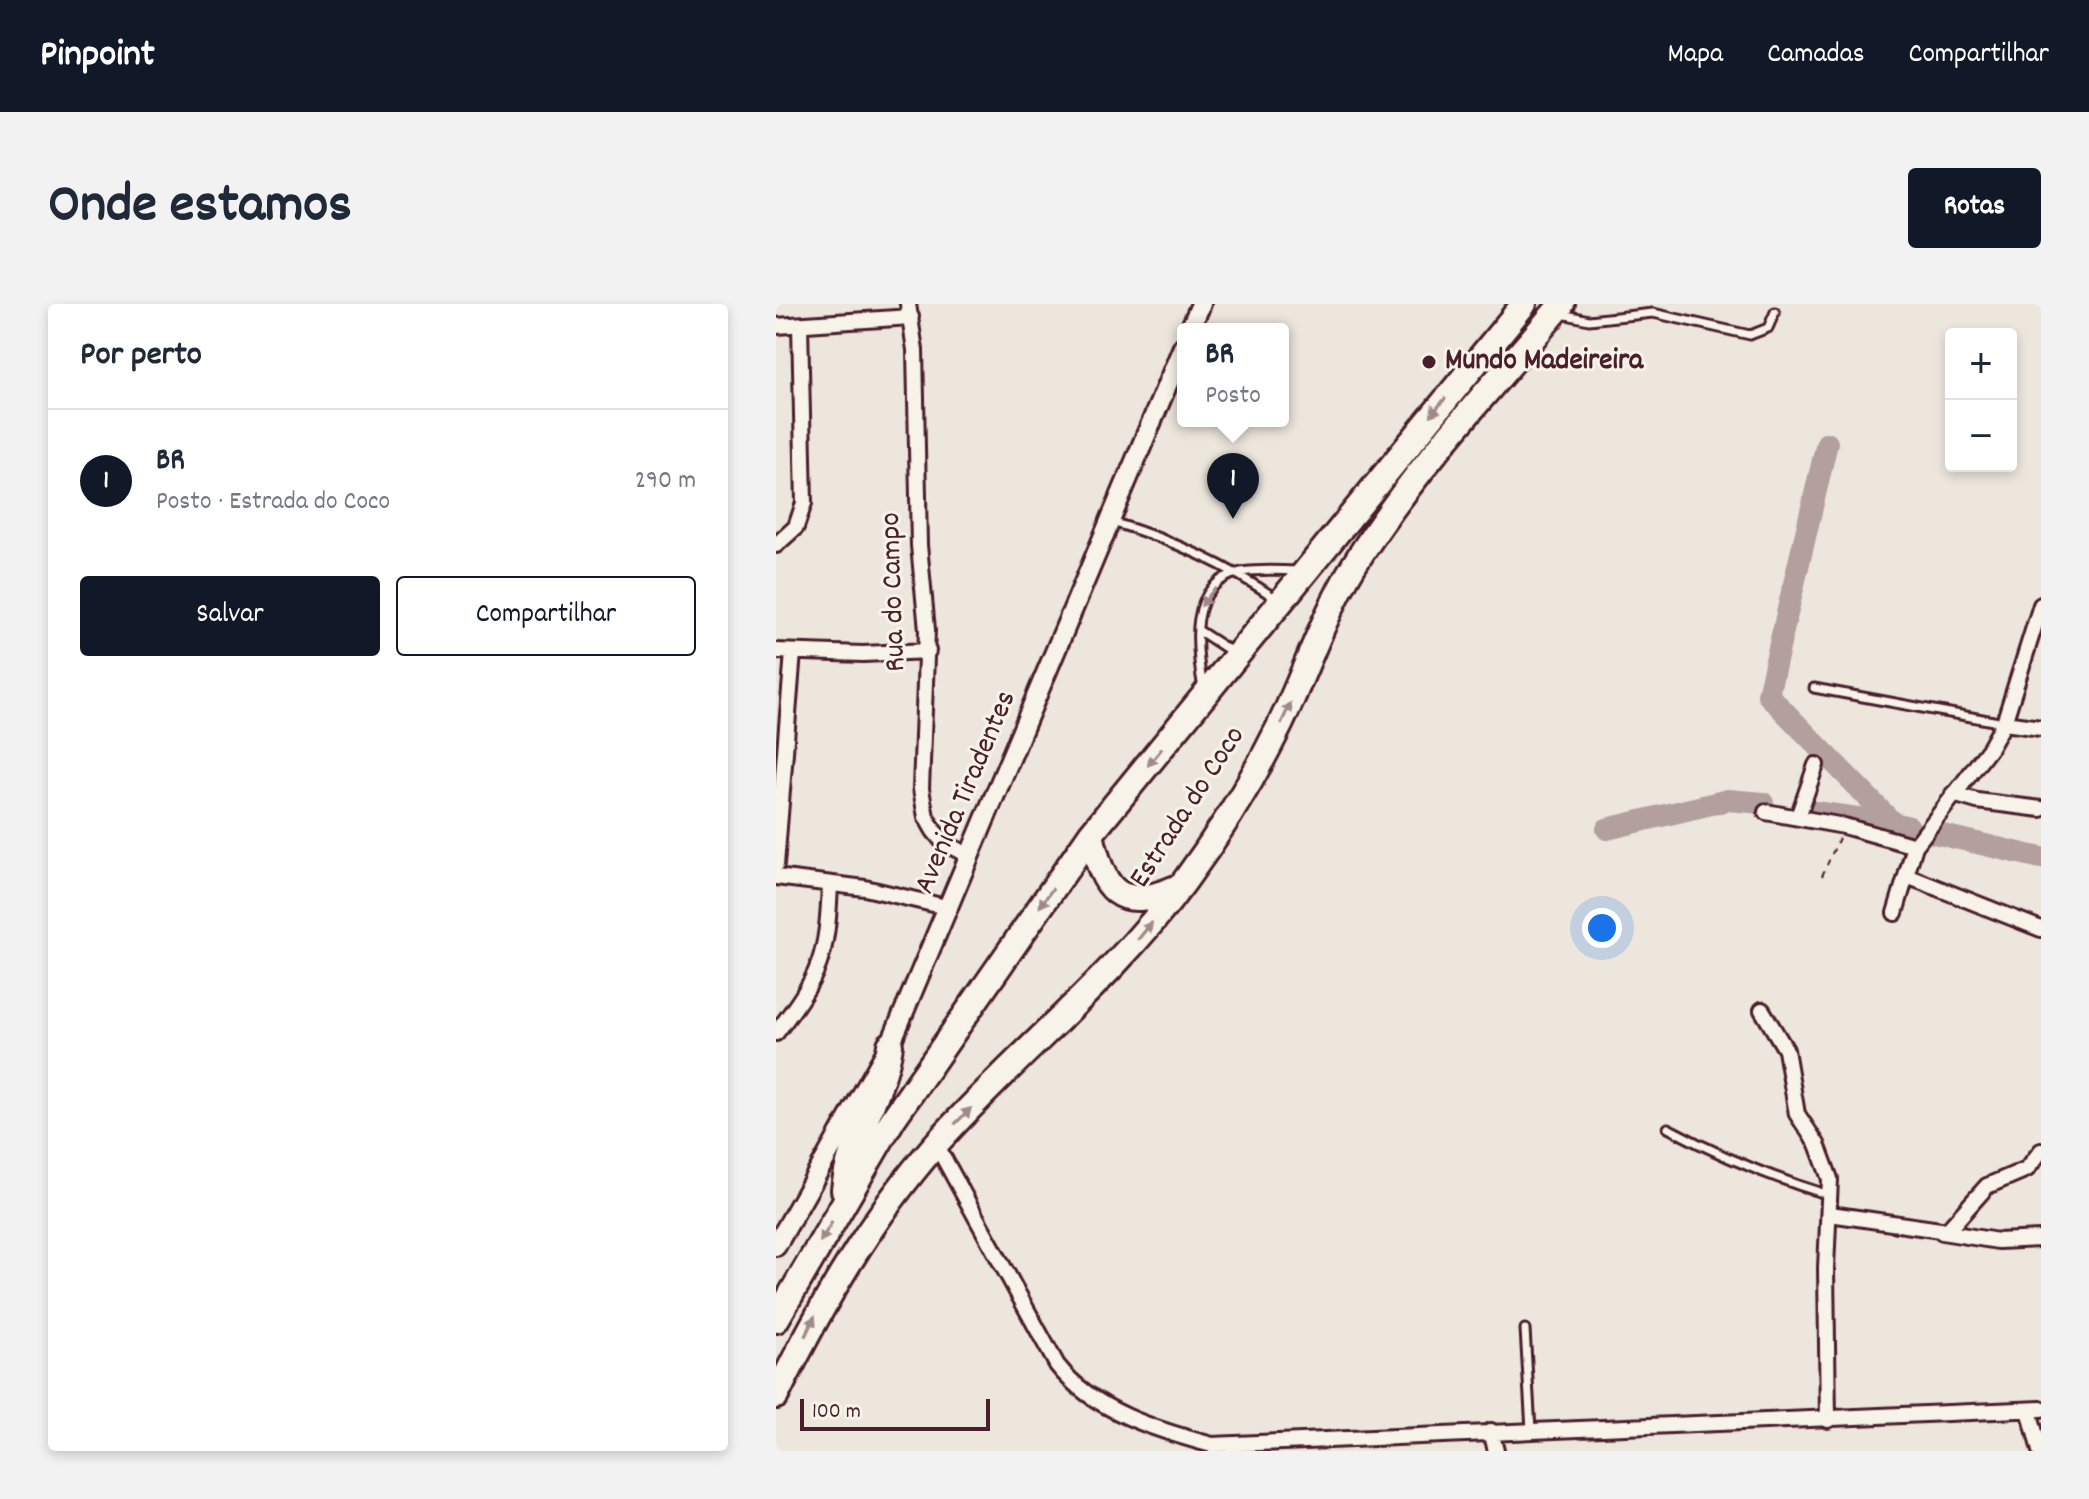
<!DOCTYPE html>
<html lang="pt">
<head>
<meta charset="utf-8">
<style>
  body { margin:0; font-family:Dekko,sans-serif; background:#f2f2f3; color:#1f2937 }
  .controls { position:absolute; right:24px; top:24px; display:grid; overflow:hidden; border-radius:8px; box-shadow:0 4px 12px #0003 }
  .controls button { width:72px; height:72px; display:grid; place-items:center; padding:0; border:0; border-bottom:2px solid #e0e1e3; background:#fff; color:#1f2937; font:40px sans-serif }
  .scale { position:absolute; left:24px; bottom:20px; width:190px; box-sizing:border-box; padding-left:8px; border:4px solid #4a1f2b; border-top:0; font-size:22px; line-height:28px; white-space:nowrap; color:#4a1f2b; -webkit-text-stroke:6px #f7f3e8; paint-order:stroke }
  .you { position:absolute; left:826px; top:624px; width:28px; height:28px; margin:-20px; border:6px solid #fff; border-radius:50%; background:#1a73e8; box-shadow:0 0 0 12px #1a73e833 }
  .badge { display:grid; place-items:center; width:52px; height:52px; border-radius:50%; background:#111827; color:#fff; font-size:26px; font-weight:700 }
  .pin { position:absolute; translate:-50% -66px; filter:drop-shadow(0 2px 4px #0008) }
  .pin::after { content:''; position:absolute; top:42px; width:28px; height:24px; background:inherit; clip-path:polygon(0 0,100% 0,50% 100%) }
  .popup { position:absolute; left:401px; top:19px; width:112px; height:104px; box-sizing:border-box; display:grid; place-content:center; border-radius:8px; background:#fff; filter:drop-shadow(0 2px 6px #0005); font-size:26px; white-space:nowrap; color:#747a83 }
  .popup b { font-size:30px; color:#1f2937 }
  .popup::after { content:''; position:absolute; left:50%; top:100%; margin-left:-16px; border:16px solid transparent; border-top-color:#fff }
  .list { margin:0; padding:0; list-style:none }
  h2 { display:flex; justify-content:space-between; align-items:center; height:104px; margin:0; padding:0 32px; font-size:34px }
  h2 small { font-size:26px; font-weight:400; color:#747a83 }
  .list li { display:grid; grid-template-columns:52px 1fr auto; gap:24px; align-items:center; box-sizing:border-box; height:144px; padding:0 32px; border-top:2px solid #e0e1e3 }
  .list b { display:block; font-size:30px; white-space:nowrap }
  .list p { margin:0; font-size:26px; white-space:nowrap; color:#747a83 }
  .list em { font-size:26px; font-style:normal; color:#747a83 }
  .actions { display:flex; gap:16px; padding:24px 32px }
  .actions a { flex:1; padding:18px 0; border:2px solid #111827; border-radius:8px; text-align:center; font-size:28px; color:#111827 }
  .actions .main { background:#111827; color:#fff }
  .map { position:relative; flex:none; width:1265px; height:1147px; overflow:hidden; border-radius:8px }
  header { display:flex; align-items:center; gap:48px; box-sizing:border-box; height:112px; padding:0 40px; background:#111827; color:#fff }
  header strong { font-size:38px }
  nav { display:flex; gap:44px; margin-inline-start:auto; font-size:28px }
  .intro { display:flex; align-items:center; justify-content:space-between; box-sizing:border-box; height:192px; padding:0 48px }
  h1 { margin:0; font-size:56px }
  .button { padding:20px 36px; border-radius:8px; background:#111827; color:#fff; font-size:28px; font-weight:700 }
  main { display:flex; gap:48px; padding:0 48px }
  aside { flex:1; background:#fff; border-radius:8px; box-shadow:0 4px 12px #0003 }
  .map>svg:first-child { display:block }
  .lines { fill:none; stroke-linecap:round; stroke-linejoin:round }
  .river { stroke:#b39f9d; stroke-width:22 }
  .service-casing { stroke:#4a1f2b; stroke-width:13 }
  .minor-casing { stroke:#4a1f2b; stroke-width:20 }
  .tertiary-casing { stroke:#4a1f2b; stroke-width:24 }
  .trunk-casing { stroke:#4a1f2b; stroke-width:30 }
  .path { stroke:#4a1f2b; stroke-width:2; stroke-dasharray:6 6; stroke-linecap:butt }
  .service { stroke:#f7f3e8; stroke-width:7 }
  .minor { stroke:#f7f3e8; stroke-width:14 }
  .tertiary { stroke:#f7f3e8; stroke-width:18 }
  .trunk { stroke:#f7f3e8; stroke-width:24 }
  .oneway { fill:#a0898a }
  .poi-dot { fill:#4a1f2b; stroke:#f7f3e8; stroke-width:3 }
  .labels { text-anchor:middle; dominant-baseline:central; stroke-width:6; stroke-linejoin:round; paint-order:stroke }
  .poi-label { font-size:30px; font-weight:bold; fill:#4a1f2b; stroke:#f7f3e8; text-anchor:start }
  .street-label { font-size:30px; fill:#4a1f2b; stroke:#f7f3e8 }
</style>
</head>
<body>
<header>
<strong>Pinpoint</strong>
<nav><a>Mapa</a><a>Camadas</a><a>Compartilhar</a></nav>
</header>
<div class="intro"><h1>Onde estamos</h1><a class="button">Rotas</a></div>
<main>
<aside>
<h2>Por perto<small></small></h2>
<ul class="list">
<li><span class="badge">1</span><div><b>BR</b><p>Posto · Estrada do Coco</p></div><em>290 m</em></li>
</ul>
<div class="actions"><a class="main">Salvar</a><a>Compartilhar</a></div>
</aside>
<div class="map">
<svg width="1265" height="1147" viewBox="0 0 1265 1147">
  <rect width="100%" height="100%" fill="#ece6dd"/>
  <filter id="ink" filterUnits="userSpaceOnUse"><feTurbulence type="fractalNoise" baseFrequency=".0125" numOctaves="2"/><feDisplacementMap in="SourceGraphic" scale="16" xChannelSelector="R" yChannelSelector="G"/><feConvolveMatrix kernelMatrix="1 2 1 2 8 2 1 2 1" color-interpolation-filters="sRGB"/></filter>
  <g filter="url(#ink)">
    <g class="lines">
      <path class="river" d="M1051 139 992 391 1117 519 1133 523
        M1032 507 1117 519
        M831 525 952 496 987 499
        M1154 528 1265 554"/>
      <g class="service-casing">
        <path id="service" d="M786 10 813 16 877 9 974 31 992 24 999 8
          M336 218C397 236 450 260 502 296
          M422 326 459 350
          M1038 384 1228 419
          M427 385C420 345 410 279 465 268 484 265 503 266 522 267
          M892 824C944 852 996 874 1053 891
          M749 1025 755 1126"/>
      </g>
      <g class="minor-casing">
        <path id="minor" d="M132 0 139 46 143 241 151 326 145 485 150 513 158 527 168 539 194 552
          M0 22 135 13
          M0 241 20 223 28 199 24 21
          M0 347 87 350 152 347
          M1228 419 1265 424
          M1177 490 1201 497 1265 505
          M990 508 1068 522 1139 542
          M1022 513 1040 461
          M0 561 17 348
          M1131 572 1265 625
          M0 573 89 584 174 604
          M1119 609 1139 542 1214 444 1228 419 1265 301
          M986 706 1010 746 1021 810 1041 840 1054 875 1050 964 1052 1116
          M0 729C45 670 51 654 54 580
          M160 840 281 1061C317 1107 381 1126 436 1141L1265 1105
          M1054 910 1171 927 1211 882 1251 865 1265 847
          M1166 928 1222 937 1265 935
          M1253 1106 1264 1147
          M715 1127 720 1147"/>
      </g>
      <g class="tertiary-casing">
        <path id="tertiary" d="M414 25 425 0
          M0 942 114 741 407 43"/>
      </g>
      <g class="trunk-casing">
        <path id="trunk" d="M315 530C327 586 342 609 400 584
          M68 886C73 835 107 792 114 741
          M0 1016 117 815 315 530 748 0
          M0 1092C44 1003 94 915 160 840 240 750 337 675 408 578 444 529 477 476 504 421 529 369 548 310 578 261 637 166 715 85 786 0"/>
      </g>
      <path class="path" d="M1046 572 1063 534"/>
      <use href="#service" class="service"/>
      <use href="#minor" class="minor"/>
      <use href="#tertiary" class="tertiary"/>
      <use href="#trunk" class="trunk"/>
    </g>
    <defs><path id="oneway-solid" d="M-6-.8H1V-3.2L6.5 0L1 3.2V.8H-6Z" transform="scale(2)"/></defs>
    <g class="oneway">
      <use href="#oneway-solid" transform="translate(662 103) rotate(130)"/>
      <use href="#oneway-solid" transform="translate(432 293) rotate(127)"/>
      <use href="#oneway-solid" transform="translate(510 409) rotate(-65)"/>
      <use href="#oneway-solid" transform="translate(379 453) rotate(129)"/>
      <use href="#oneway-solid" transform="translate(270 594) rotate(125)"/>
      <use href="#oneway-solid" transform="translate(369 627) rotate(-51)"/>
      <use href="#oneway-solid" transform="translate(187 812) rotate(-45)"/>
      <use href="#oneway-solid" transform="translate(50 928) rotate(121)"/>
      <use href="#oneway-solid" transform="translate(34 1022) rotate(-64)"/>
    </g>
  </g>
  <circle class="poi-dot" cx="653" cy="58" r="8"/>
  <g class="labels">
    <g class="poi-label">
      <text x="669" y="58">Mundo Madeireira</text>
    </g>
    <g class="street-label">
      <text transform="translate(119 288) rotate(-92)">Rua do Campo</text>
      <text transform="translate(191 489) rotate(-67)">Avenida Tiradentes</text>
      <text transform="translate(413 504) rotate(-57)">Estrada do Coco</text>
    </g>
  </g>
</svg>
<div class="controls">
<button>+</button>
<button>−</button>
</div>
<div class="scale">100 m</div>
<div class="you"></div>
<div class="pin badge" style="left:457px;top:215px">1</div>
<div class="popup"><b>BR</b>Posto</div>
</div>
</main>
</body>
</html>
